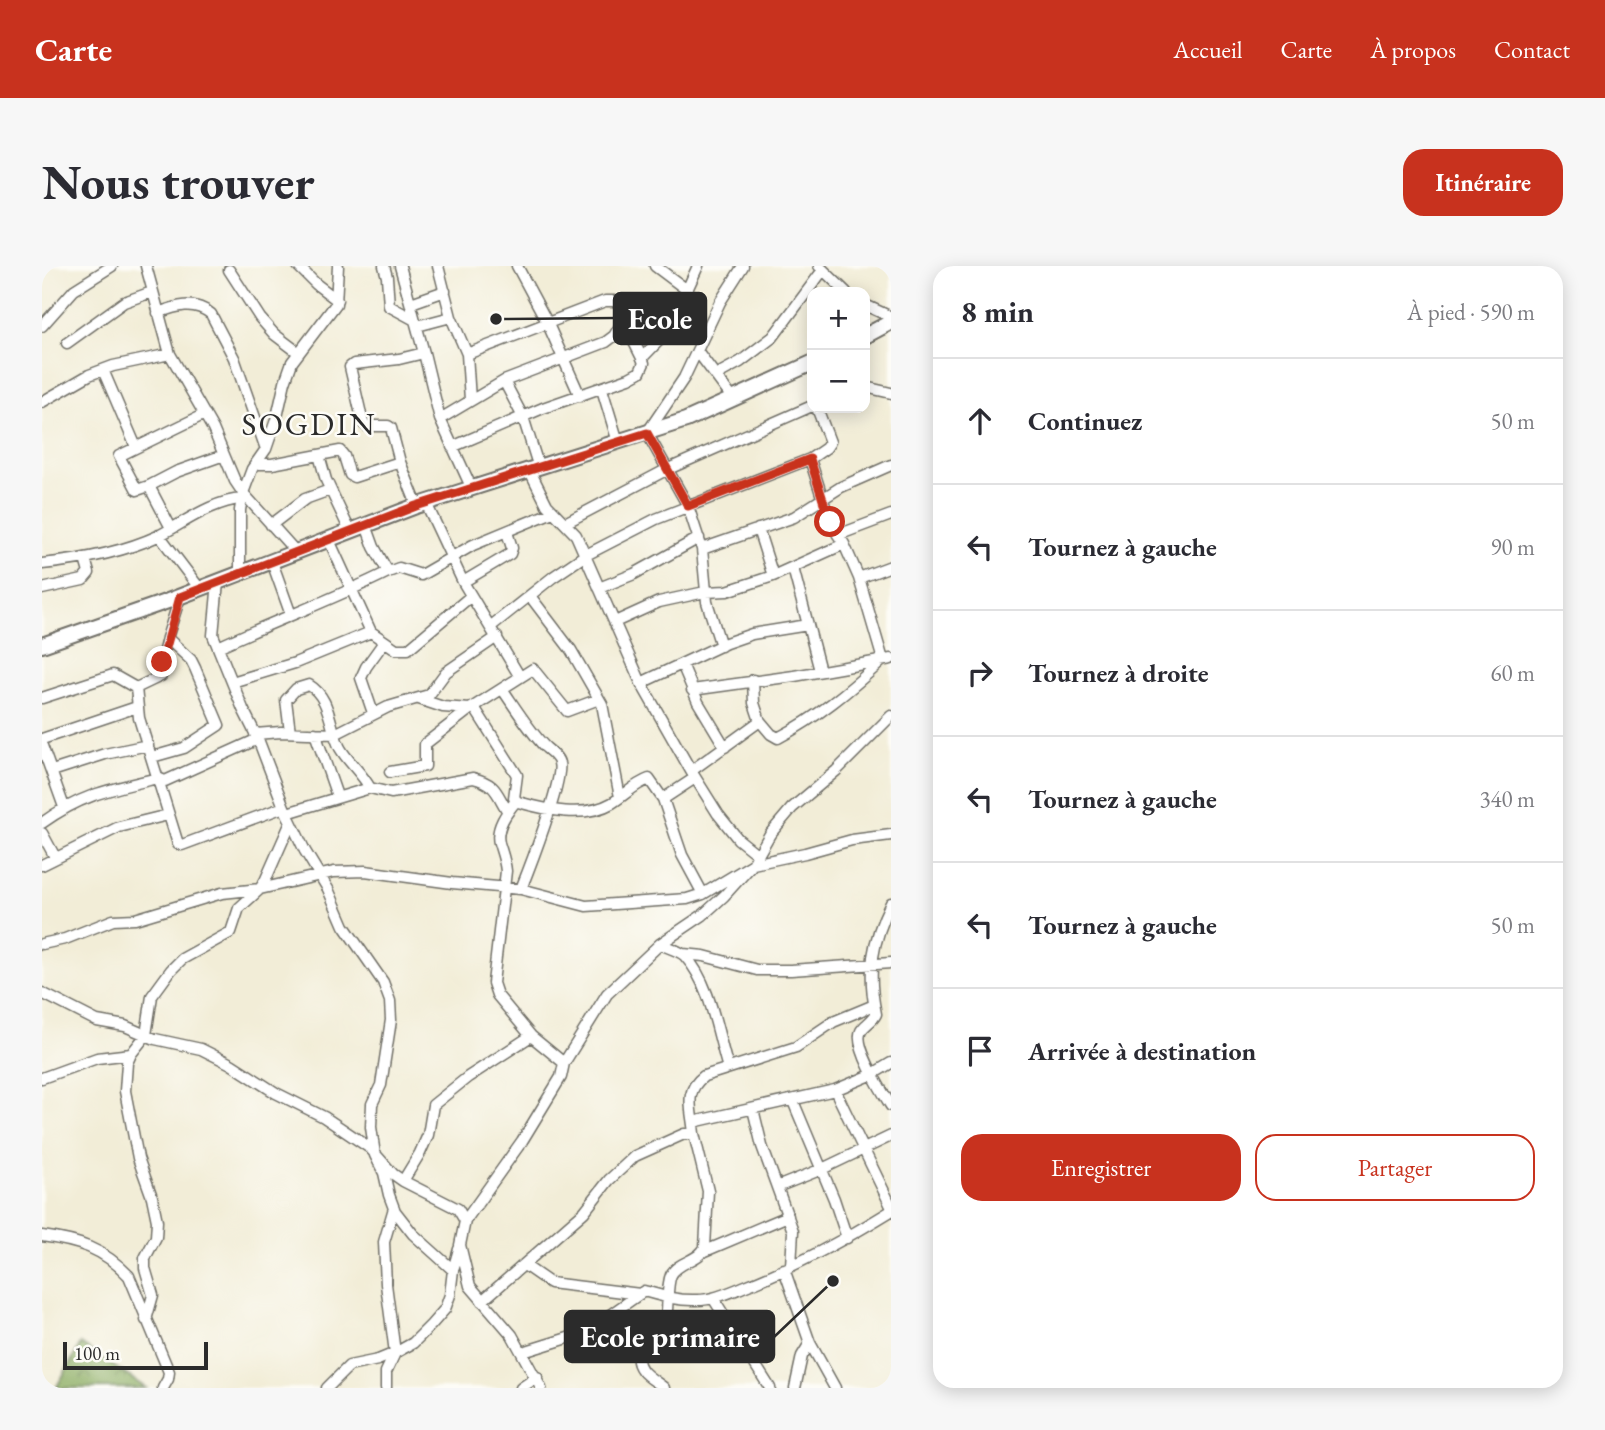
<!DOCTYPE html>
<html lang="fr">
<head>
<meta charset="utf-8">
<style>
  body { margin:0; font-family:"EB Garamond",serif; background:#f7f7f7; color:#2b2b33 }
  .controls { position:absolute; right:21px; top:21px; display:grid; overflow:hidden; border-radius:14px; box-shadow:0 4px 18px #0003 }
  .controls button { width:63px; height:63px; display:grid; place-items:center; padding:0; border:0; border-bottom:2px solid #e1e1e2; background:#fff; color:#2b2b33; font:35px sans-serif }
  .scale { position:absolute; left:21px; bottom:18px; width:145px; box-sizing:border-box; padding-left:7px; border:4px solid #2b2b2b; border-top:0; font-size:19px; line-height:24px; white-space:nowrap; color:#2b2b2b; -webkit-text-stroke:5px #fdfcf7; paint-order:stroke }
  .stop { position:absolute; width:21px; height:21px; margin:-16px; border:5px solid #c8321e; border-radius:50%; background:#fff }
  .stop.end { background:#c8321e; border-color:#fff; box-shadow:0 2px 7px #0008 }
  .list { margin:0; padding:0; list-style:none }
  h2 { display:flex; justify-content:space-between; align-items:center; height:91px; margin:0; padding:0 28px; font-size:30px }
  h2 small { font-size:23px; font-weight:400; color:#7c7c81 }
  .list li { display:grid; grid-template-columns:46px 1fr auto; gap:21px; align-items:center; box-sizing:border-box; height:126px; padding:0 28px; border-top:2px solid #e1e1e2 }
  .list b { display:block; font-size:26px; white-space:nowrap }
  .list em { font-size:23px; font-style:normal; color:#7c7c81 }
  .actions { display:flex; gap:14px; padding:21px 28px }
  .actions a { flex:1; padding:16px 0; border:2px solid #c8321e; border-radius:21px; text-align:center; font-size:24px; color:#c8321e }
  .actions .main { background:#c8321e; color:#fff }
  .icon { flex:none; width:38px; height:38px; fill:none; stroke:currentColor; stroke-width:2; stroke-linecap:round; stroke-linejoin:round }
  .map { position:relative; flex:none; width:849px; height:1122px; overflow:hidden; border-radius:21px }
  header { display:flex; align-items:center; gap:42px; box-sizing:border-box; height:98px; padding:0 35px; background:#c8321e; color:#fff }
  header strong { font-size:33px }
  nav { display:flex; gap:38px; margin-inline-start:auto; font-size:24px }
  .intro { display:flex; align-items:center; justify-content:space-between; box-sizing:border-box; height:168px; padding:0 42px }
  h1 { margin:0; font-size:49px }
  .button { padding:18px 32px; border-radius:21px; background:#c8321e; color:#fff; font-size:24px; font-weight:700 }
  main { display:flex; gap:42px; padding:0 42px }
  aside { flex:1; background:#fff; border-radius:21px; box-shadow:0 4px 18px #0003 }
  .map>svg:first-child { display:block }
  .forest { fill:url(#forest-crowns); stroke:#5a6c46; stroke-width:2 }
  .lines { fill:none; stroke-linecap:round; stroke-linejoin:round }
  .street-casing { stroke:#716f67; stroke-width:13 }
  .secondary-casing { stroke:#716f67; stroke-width:18 }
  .street { stroke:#fff; stroke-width:10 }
  .secondary { stroke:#fff; stroke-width:14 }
  .route { stroke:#c8321e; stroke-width:9 }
  .labels { text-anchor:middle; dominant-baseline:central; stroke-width:5; stroke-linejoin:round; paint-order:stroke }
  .quarter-label { font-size:32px; letter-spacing:2px; fill:#2b2b2b; stroke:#fdfcf7 }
  .leader { fill:none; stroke:#2b2b2b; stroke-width:2.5 }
  .callout-dot { fill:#2b2b2b; stroke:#fdfcf7; stroke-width:2.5 }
  .callout { fill:#2b2b2b; stroke:#2b2b2b; stroke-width:2.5 }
  .callout-label { font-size:30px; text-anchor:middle; font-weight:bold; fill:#fff }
</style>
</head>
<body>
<header>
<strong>Carte</strong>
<nav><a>Accueil</a><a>Carte</a><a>À propos</a><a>Contact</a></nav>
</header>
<div class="intro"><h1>Nous trouver</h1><a class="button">Itinéraire</a></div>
<main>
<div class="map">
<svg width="849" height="1122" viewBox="0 0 849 1122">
  <defs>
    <pattern id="forest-crowns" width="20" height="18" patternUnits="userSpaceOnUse" patternTransform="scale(1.75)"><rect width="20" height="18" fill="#8aac61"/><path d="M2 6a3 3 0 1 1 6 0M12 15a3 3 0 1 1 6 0" fill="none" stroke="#718c50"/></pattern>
  </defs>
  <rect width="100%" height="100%" fill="#fdfcf7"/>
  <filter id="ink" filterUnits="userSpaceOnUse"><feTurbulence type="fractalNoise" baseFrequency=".0143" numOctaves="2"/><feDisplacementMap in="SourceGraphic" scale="14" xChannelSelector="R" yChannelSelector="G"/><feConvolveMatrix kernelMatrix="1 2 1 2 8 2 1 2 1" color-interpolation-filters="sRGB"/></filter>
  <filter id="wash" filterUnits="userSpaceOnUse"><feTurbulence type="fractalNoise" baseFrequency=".00686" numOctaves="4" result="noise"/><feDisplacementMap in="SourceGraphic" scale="28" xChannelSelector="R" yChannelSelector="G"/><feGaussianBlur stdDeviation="1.57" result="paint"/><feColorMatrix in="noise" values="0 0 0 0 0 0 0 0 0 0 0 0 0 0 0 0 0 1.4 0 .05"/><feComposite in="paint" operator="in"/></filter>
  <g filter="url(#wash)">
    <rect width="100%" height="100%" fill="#f2edd7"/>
    <path class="forest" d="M39 1078 104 1122H14Z"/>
  </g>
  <g filter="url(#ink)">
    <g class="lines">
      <g class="street-casing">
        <path id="street" d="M104 0 128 88 171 163 193 215 201 227 255 287
          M256 0 274 18 295 34
          M342 0 345 11 347 40 373 54
          M358 0 382 87 398 153 430 223
          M396 0 409 51
          M475 0 505 56 538 130
          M777 0 804 26
          M187 4 218 52 232 68 257 87
          M645 24 656 0
          M369 37 403 25
          M823 39 849 51
          M116 47C134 40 152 34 169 48L192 92 224 183
          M582 56 600 92
          M0 60 32 24 70 0
          M375 60 409 51 425 88 428 134
          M25 77 82 36 110 26
          M656 86 691 133
          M425 88 563 35H572L589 43 609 46 660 74
          M61 104 94 181
          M674 109 698 96 731 71 781 4
          M462 115 481 151 497 202
          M823 121 849 127
          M560 123 576 176
          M0 136 47 109 71 100 128 88
          M398 153 462 115 564 76 572 70 589 43
          M410 181 501 142 587 112 598 106 602 97 600 92 633 58 645 24 613 0
          M277 189 284 214 308 265
          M215 198H230L298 185 302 190 308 209 312 211 358 196
          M488 205 505 239 534 269 599 417 649 505 676 548 696 573 716 589
          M107 220 95 224 77 190 163 148
          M384 237 421 316 478 411
          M374 240 373 234 358 196 349 162 346 160H325L321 157 308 101 312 98 357 93 382 87
          M523 257 624 204 770 140
          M229 259 263 233 288 224
          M129 262 107 220 134 206 182 189
          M117 269 158 323
          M796 269 849 249
          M660 283 752 251 799 221 849 199
          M230 296 249 349
          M0 298C40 294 79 287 116 270 142 257 170 235 200 233
          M751 302 766 359
          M346 306 357 302 379 309 431 279 511 246
          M198 307V244L201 227 210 203 224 183 235 151 243 116 250 96 294 38 296 0
          M731 310 802 278
          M817 312 849 300
          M176 316 171 369 201 443 216 473 242 541 263 585 286 623 302 660 341 716 348 735 349 754 339 819 330 838 329 861 333 889 342 907 347 929 353 945 371 968 411 1004
          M421 316 468 288 470 282 465 266
          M557 322 592 308 657 272
          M0 323 41 314 47 307 43 293
          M488 330 529 384 560 438 578 531
          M573 356 617 336 663 326 685 325 731 310 716 263
          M448 361 511 311 542 290 614 253 768 193
          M329 366 354 383H366L429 330
          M679 380 665 336 660 283 646 240 605 167 642 112 678 36 701 0
          M176 381C232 355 290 334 346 306L332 281 324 259
          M640 398 656 436 683 481
          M190 416 253 397 329 366 287 274
          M599 417 684 377 710 368 766 359 778 405
          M94 422 97 452 136 578 140 579 242 541
          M461 424C474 443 487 464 503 481 508 485 516 491 517 497 522 513 487 603 479 623
          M650 424 752 410 849 393
          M0 432 71 409 94 422 119 410V396L125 372 138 331
          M377 433 401 441 428 443 491 403 525 445 557 433
          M432 441 475 509 472 532 476 536C505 544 542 553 570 537 583 529 593 518 607 513L621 533 640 589 661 628
          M331 447 319 412 324 401 342 376
          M718 455 729 468 736 472C776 451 808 424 841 394L817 312 802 278 788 256 768 193 784 182 788 176 775 142
          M273 467 295 530
          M213 468 239 466 293 468 346 441 387 429 404 406 455 371
          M0 473 95 441
          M0 480 22 541
          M110 491 142 482 177 459 153 402 149 394 125 372
          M10 505 63 488 106 479
          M649 505 718 455 712 437 711 414
          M348 506 383 500V478L428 443
          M328 522 349 527 431 512C455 518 454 527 466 546
          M621 533 653 512
          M474 535C465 546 453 562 457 577 460 587 463 594 464 605L451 717 455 729 489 770
          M245 547 328 522C320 507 306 496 298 482 287 461 289 432 267 419L254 423 244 434 248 466
          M0 557C40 528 69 523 116 512L123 515 216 473
          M0 567 13 591
          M0 599 77 561 126 549
          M849 637C830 675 825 706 834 748 830 756 823 758 819 765 811 779 841 827 849 840
          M0 678 23 673 71 654 93 653 180 627 218 623 292 606 323 605 410 617 479 623 544 640 645 633 661 628 711 598 763 587 810 574 849 569
          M618 678C626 682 637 684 643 690 669 718 675 767 686 802
          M641 688 662 690 715 704H749L849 697
          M0 727 55 755 83 760 113 773 159 783 189 798 234 827 282 851 328 882 351 908 361 915 416 943 423 955 418 979 428 1020 470 1069 499 1122
          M849 797 829 809 793 824 849 940
          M0 812 55 792 89 788
          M751 835 792 933 805 972
          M711 843 720 880 751 965 749 1000
          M651 856 793 824
          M361 915 378 887 386 869 391 839 426 811 489 770 522 797
          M735 921 780 903 849 870
          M423 955 480 875 519 811 522 797 565 728 618 678 661 649 682 630 711 598 728 568 750 542 794 505 849 450
          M0 970C36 975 61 982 87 1010L127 1106 126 1113 121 1122
          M661 986 746 950
          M482 999 508 1017 598 1028
          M742 1003 768 1077 793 1122
          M671 1032 728 1122
          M440 1035 542 946 567 914 593 890 642 868H652C650 843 641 826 662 810L754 781 791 756 832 739
          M104 1054 111 1029 103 1002V992L114 971 115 955 110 931 96 892 83 825 85 797 89 788 104 769 110 730 129 704 140 693 189 666 197 642 218 623 223 615 249 556
          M481 1086 542 1067 602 1025C620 1030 636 1035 655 1034 671 1034 686 1027 701 1021 753 1001 802 974 849 945
          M285 1122 307 1100 336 1094 353 1087 371 1077 389 1059 403 1043 408 1029 411 1004 417 983
          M344 1122V1106L353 1087 344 1018 342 976 352 942
          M479 1122 495 1111
          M622 1122C615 1116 605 1111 600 1104 586 1086 611 1068 623 1059 627 1044 624 1020 629 1009 636 995 658 995 663 981L666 925 652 868
          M753 1122 760 1090 768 1077"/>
      </g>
      <g class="secondary-casing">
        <path id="secondary" d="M823 70 849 56
          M0 379 126 335 374 240 644 154 770 97"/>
      </g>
      <use href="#street" class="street"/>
      <use href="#secondary" class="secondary"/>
    </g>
  </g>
  <g class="lines" filter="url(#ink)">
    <path class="route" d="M120 396 138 331 374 240 605 167 646 240 768 193 788 256"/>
  </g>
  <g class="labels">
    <g class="quarter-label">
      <text x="267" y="158">SOGDIN</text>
    </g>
  </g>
  <path class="leader" d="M454 53L572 52M791 1015L732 1071"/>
  <g class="callout-dot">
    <circle cx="454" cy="53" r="7"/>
    <circle cx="791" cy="1015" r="7"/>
  </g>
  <g class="callout">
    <rect x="572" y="27" width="92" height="51" rx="7"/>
    <rect x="523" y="1045" width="209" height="51" rx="7"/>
  </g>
  <g class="callout-label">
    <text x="618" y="63">Ecole</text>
    <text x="628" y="1081">Ecole primaire</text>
  </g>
</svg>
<div class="controls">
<button>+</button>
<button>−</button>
</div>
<div class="scale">100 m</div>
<div class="stop" style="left:788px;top:256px"></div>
<div class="stop end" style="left:120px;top:396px"></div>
</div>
<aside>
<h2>8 min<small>À pied · 590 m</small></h2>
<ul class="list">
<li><svg class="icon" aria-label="ahead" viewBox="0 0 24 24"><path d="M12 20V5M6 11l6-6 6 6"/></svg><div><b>Continuez</b></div><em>50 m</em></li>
<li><svg class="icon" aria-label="left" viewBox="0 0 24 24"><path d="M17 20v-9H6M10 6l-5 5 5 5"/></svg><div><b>Tournez à gauche</b></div><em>90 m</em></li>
<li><svg class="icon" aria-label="right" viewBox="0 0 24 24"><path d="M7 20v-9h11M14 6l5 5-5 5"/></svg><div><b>Tournez à droite</b></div><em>60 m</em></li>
<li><svg class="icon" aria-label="left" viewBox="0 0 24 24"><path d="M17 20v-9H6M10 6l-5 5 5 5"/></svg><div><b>Tournez à gauche</b></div><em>340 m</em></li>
<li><svg class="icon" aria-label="left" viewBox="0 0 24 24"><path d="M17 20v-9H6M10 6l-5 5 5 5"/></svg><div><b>Tournez à gauche</b></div><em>50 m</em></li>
<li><svg class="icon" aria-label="arrive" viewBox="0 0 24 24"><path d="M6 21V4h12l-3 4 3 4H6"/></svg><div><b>Arrivée à destination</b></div></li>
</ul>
<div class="actions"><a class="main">Enregistrer</a><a>Partager</a></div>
</aside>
</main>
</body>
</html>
